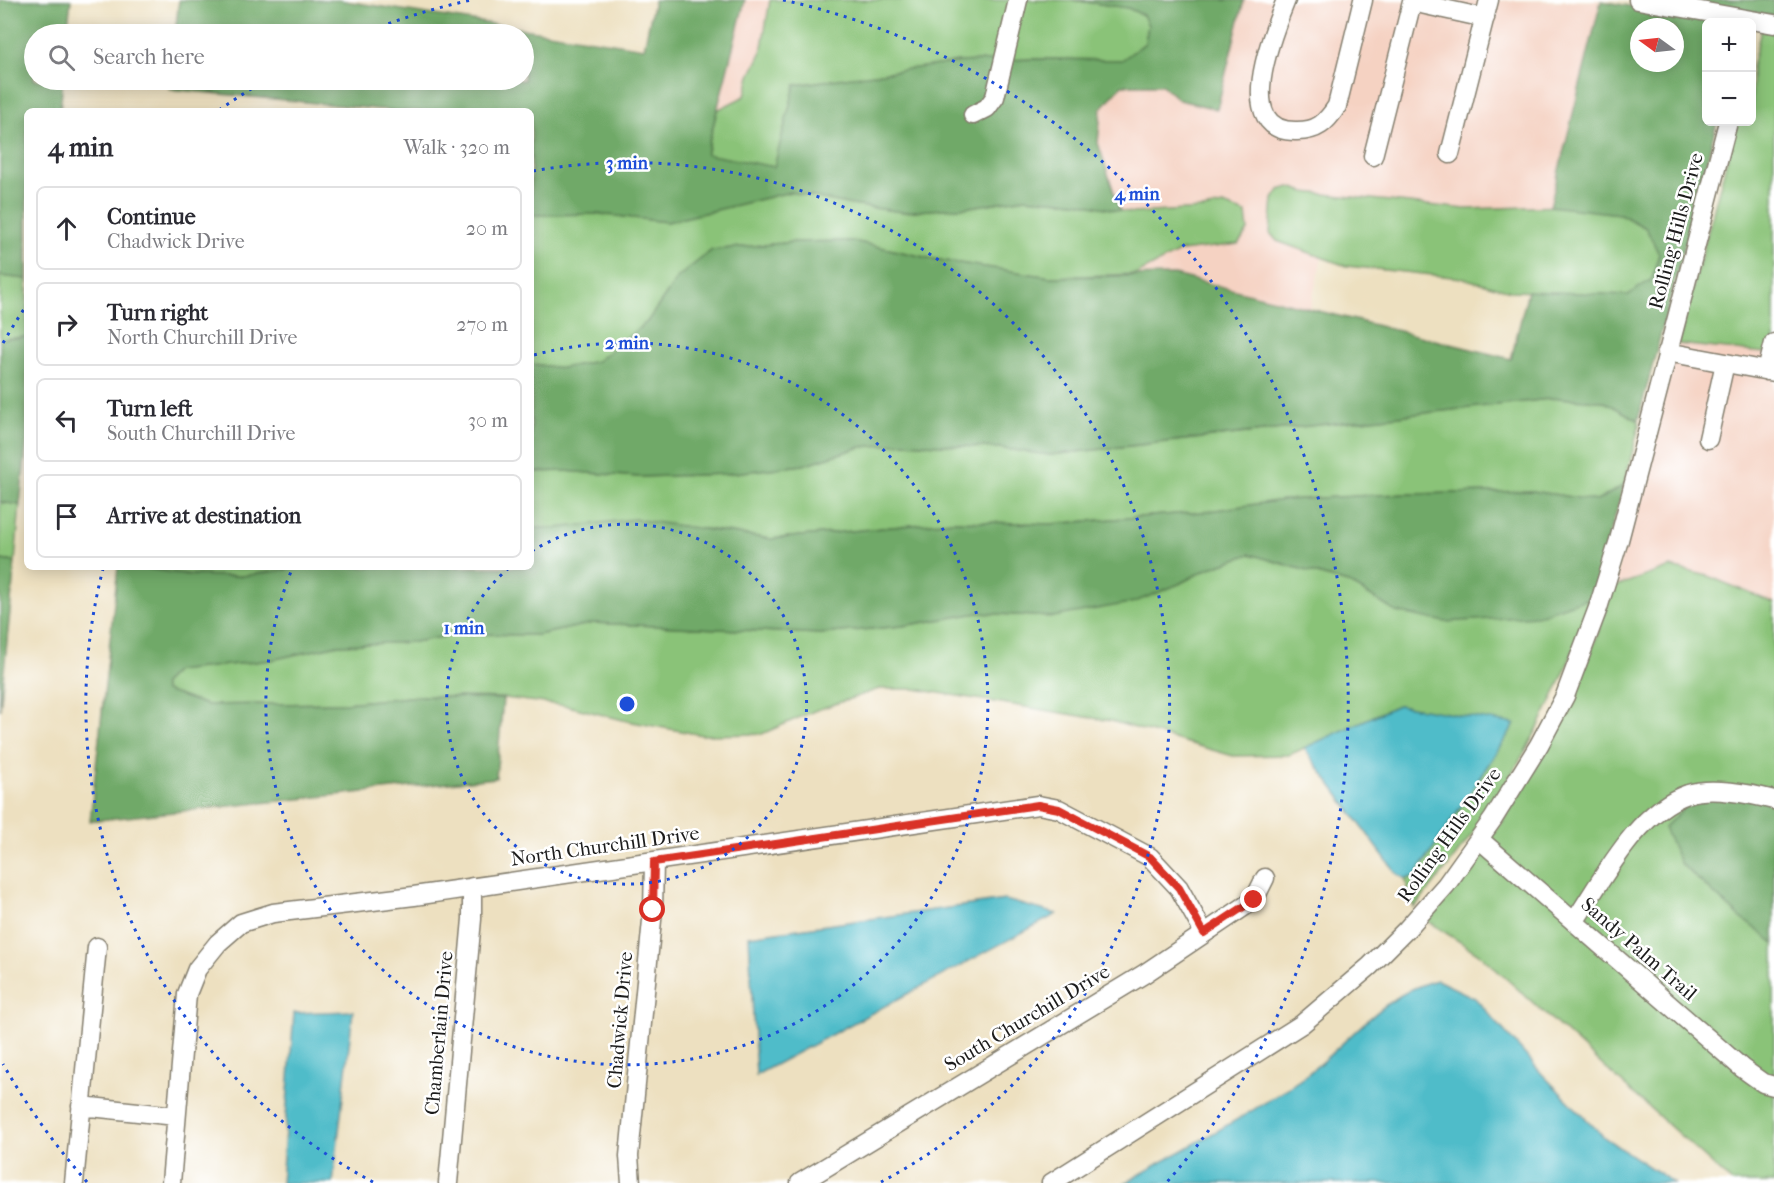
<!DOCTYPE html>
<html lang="en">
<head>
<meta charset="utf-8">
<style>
  body { margin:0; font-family:"IM FELL French Canon",serif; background:#f2f2f3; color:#2b2b33 }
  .controls { position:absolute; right:18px; top:18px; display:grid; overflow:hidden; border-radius:9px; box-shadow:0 3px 15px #0003 }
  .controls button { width:54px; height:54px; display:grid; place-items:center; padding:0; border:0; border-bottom:2px solid #e1e1e2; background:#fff; color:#2b2b33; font:30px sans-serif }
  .compass { position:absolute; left:1630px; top:18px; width:54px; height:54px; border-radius:50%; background:#fff; box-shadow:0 3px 15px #0003; rotate:285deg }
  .stop { position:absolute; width:18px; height:18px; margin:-14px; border:4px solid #d93025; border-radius:50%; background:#fff }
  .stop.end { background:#d93025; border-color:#fff; box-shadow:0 2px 6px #0008 }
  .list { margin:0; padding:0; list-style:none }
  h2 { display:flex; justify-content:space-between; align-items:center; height:78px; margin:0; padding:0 24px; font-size:26px }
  h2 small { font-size:20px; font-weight:400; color:#7c7c81 }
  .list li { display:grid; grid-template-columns:39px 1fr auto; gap:18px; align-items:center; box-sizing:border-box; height:84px; margin:0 12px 12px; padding:0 12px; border:2px solid #e1e1e2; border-radius:9px }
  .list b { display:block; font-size:22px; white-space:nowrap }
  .list p { margin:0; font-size:20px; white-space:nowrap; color:#7c7c81 }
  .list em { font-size:20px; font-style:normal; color:#7c7c81 }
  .icon { flex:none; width:33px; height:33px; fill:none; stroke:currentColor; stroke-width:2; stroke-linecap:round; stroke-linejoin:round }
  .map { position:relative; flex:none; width:1774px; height:1183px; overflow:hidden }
  .search { position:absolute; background:#fff; box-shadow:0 3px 15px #0003; left:24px; top:24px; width:510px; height:66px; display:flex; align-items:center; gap:15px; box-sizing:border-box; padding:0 21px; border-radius:33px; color:#7c7c81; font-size:22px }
  .panel { position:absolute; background:#fff; box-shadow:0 3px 15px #0003; left:24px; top:108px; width:510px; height:462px; border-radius:9px }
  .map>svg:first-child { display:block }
  .built { fill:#f5d2c2 }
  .green { fill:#8ac378; stroke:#53704a; stroke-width:1.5 }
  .forest { fill:#6fa968; stroke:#466242; stroke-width:1.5; fill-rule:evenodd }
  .water { fill:#4fbcc9; stroke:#366c72; stroke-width:1.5 }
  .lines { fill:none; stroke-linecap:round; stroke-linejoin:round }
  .minor-casing { stroke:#847e6e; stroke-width:21 }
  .minor { stroke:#fff; stroke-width:18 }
  .route { stroke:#d93025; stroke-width:8 }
  .ring { fill:none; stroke:#1d4ed8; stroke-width:3; stroke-dasharray:3 6 }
  .labels { text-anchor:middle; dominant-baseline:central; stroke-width:5; stroke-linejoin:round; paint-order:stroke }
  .street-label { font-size:20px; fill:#1c1c1c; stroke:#fff }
  .centre { fill:#1d4ed8; stroke:#fff; stroke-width:3 }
  .ring-label { font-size:18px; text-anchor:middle; font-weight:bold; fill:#1d4ed8; stroke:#fff; stroke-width:5; stroke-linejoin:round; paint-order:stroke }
</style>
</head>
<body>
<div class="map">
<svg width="1774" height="1183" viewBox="0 0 1774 1183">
  <rect width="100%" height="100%" fill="#fff"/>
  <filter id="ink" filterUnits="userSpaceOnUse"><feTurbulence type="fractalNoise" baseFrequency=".0167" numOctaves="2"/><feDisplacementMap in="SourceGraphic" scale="12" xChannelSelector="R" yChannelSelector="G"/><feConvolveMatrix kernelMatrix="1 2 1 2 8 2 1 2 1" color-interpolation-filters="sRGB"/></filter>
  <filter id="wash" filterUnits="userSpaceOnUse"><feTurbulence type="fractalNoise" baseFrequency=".008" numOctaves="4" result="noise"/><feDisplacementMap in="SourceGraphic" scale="24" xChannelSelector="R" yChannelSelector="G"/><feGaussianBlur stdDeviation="1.35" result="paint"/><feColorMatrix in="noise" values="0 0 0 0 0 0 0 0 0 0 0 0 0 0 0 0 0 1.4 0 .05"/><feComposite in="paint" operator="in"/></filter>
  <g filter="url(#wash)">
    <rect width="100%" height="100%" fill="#ede0c0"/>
    <path class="built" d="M745 0H770L761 53 750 76 745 96 717 110Z
      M1244 0 1601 1 1550 206 1466 209 1305 192 1290 187 1279 190 1273 199 1270 233 1277 241 1322 257 1310 309 1175 275 1137 274 1181 251 1238 244 1223 205 1203 209 1133 213 1120 211 1098 143 1101 109 1122 85H1162L1179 100 1217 109Z
      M1678 344 1774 354V603L1746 593 1613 587Z"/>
    <path class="green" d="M770 0H1072L1128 8 1143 15 1148 25 1145 43 1122 60 1033 59 959 62 846 79 775 167 706 155 717 110 745 96 750 76 761 53Z
      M1761 30 1774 32V354L1678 344 1737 122H1752V66Z
      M1290 187 1305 192 1466 209 1563 206 1620 214 1646 228 1659 254 1652 279 1628 295 1511 291 1462 278 1346 266 1277 241 1270 233 1273 199 1279 190Z
      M790 192 852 205 903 212 970 207 1025 198 1077 202 1133 213 1203 209 1223 205 1246 213 1248 231 1238 244 1181 251 1137 274 1050 277 933 259 853 241 793 242 712 250 678 278 647 322 597 361 562 368 531 364V215L600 214 667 222Z
      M0 276 27 279V337L0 339Z
      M1558 398 1603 401 1638 420 1639 426 1624 485 1597 501 1533 491 1374 495 1284 500 1202 512 1051 524 953 521 771 539 707 529 531 528V472L565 471 639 477 725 474 803 465 861 447 905 443 999 448 1050 455Z
      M0 502 20 505 15 562 0 560Z
      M1250 554 1351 584 1396 612 1587 600 1592 597C1557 712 1492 817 1414 908L1405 879 1415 876 1514 725 1398 705 1289 755 1233 756 1111 721 915 689H879L814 711 762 734 702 735 627 721 568 706 505 698 420 696 346 703 207 705 165 691 163 684 176 671 271 660 338 645 414 642 459 634 538 635 594 623 821 634 902 626 978 613 1053 617 1179 584 1207 569Z
      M138 567H304C250 583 192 576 138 567Z
      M1671 567 1708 576 1774 603V790L1757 787 1680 863 1740 917 1774 943V1183H1733L1479 954 1426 920C1451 888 1478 856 1502 822 1551 749 1588 671 1613 587Z"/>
    <path class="forest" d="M0 0H71L67 34H34V80H63L60 111H27V279L0 276Z
      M179 0H339L644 48 654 0H745L706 154 774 167 795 85 959 62 1033 59 1122 60 1145 43 1148 25 1143 15 1128 8 1072 0H1244L1217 109 1179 100 1162 85H1122L1101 109 1098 143 1120 211 1077 202 1025 198 970 207 903 212 852 205 790 192 667 222 600 214 531 215V111H399L169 89 170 80H524V34H175Z
      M1683 0H1774V16Z
      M1601 1 1720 22H1706V122H1717L1638 420 1603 401 1558 398 1049 455 999 448 905 443 861 447 803 465 725 474 639 477 565 471 531 472V364L562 368 597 361 647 322 678 277 712 250 793 242 853 241 933 259 1050 277 1175 275 1511 359 1528 291 1628 295 1652 279 1659 254 1646 228 1620 214 1550 206ZM1639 27H1675V63H1639Z
      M27 337V439L20 505 0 502V339Z
      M1624 485 1592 597 1536 616 1446 622 1396 612 1351 584 1250 554 1207 569 1179 584 1135 602 1053 617 978 613 902 626 821 634 594 623 538 635 459 634 414 642 338 645 271 660 176 671 163 684 165 691 207 705 346 703 420 696 503 699 496 778 90 821 118 567H138L188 575 241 576 304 567H531V528H556L634 519 771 539 953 521 1051 524 1202 512 1284 500 1374 495 1533 491 1597 501Z
      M0 560 15 562 0 710Z
      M1757 787 1774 790V943L1740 917 1680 863 1664 828 1703 789Z"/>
    <path class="water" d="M1398 705 1515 724 1415 876 1405 879 1396 873 1304 748Z
      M1005 900 1057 914 756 1075 749 936Z
      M1437 980 1475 998 1543 1075 1605 1138 1674 1183H1125C1183 1149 1243 1119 1298 1081 1345 1049 1379 994 1437 980Z
      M353 1011 333 1183H281L294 1013Z"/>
  </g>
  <g filter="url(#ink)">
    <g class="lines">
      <g class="minor-casing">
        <path id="minor" d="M1286 0C1273 32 1231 133 1297 131 1317 131 1326 123 1337 106L1363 0
          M1638 0 1774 24
          M973 115 987 108 995 97 1018 0
          M1450 154 1489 0
          M1373 156 1412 2 1485 18
          M1667 352 1774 372
          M1767 371 1774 343
          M1708 439 1725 363
          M1479 839 1742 1068 1763 1083 1774 1086
          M1574 922C1603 879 1637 811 1688 794 1710 786 1751 794 1774 800
          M81 1106 176 1116
          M74 1183 97 947
          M171 1183 187 994 197 969 218 943 241 923 273 913 414 896 1038 805 1059 809 1150 857 1179 888 1204 933
          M448 1183 472 919V887
          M631 1183 629 1156 653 910 654 862
          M800 1183 1144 974 1254 900 1265 878
          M1051 1183 1302 1024 1370 966 1407 929 1446 885 1493 819 1539 745 1565 696 1598 608 1619 540 1728 122"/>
      </g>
      <use href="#minor" class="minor"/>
    </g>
  </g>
  <g class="lines" filter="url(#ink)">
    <path class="route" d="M653 910 654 862 1038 805 1059 809 1150 857 1179 888 1204 933 1254 900"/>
  </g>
  <g class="ring">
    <path d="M532 551A180 180 0 1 1 510 567"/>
    <path d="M534 355A361 361 0 1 1 292 569"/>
    <path d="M373 1182A541 541 0 0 1 103 569M533 171A541 541 0 0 1 881 1182"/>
    <path d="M87 1182A721 721 0 0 1 3 1064M3 343A721 721 0 0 1 26 306M219 110A721 721 0 0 1 266 80M363 33A721 721 0 0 1 471 0M783 0A721 721 0 0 1 1167 1182"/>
  </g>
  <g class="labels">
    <g class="street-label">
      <text transform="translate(1676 231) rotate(-75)">Rolling Hills Drive</text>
      <text transform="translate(1449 835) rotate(-54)">Rolling Hills Drive</text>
      <text transform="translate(605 846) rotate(-8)">North Churchill Drive</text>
      <text transform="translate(1639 949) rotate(41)">Sandy Palm Trail</text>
      <text transform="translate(1027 1018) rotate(-31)">South Churchill Drive</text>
      <text transform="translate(620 1020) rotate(-85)">Chadwick Drive</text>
      <text transform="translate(439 1033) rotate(-85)">Chamberlain Drive</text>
    </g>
  </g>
  <circle cx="627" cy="704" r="9" class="centre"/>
  <g class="ring-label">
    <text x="627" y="169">3 min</text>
    <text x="1137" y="200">4 min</text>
    <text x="627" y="349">2 min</text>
    <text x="464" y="634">1 min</text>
  </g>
</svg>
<div class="controls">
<button>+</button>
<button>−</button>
</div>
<svg class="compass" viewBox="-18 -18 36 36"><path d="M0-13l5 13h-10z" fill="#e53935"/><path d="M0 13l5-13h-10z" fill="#7c7c81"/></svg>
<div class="stop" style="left:653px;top:910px"></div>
<div class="stop end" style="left:1254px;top:900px"></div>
<div class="search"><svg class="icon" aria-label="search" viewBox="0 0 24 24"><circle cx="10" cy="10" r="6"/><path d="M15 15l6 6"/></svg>Search here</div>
<section class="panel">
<h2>4 min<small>Walk · 320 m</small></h2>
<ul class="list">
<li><svg class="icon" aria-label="ahead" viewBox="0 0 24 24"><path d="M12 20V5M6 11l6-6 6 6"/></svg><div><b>Continue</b><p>Chadwick Drive</p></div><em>20 m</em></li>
<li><svg class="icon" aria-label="right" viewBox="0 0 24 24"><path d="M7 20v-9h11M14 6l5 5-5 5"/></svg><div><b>Turn right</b><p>North Churchill Drive</p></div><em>270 m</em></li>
<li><svg class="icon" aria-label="left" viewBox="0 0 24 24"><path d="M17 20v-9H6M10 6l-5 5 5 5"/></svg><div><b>Turn left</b><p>South Churchill Drive</p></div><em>30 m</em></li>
<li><svg class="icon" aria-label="arrive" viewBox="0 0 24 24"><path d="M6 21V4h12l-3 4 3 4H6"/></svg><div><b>Arrive at destination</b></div></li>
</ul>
</section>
</div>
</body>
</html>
